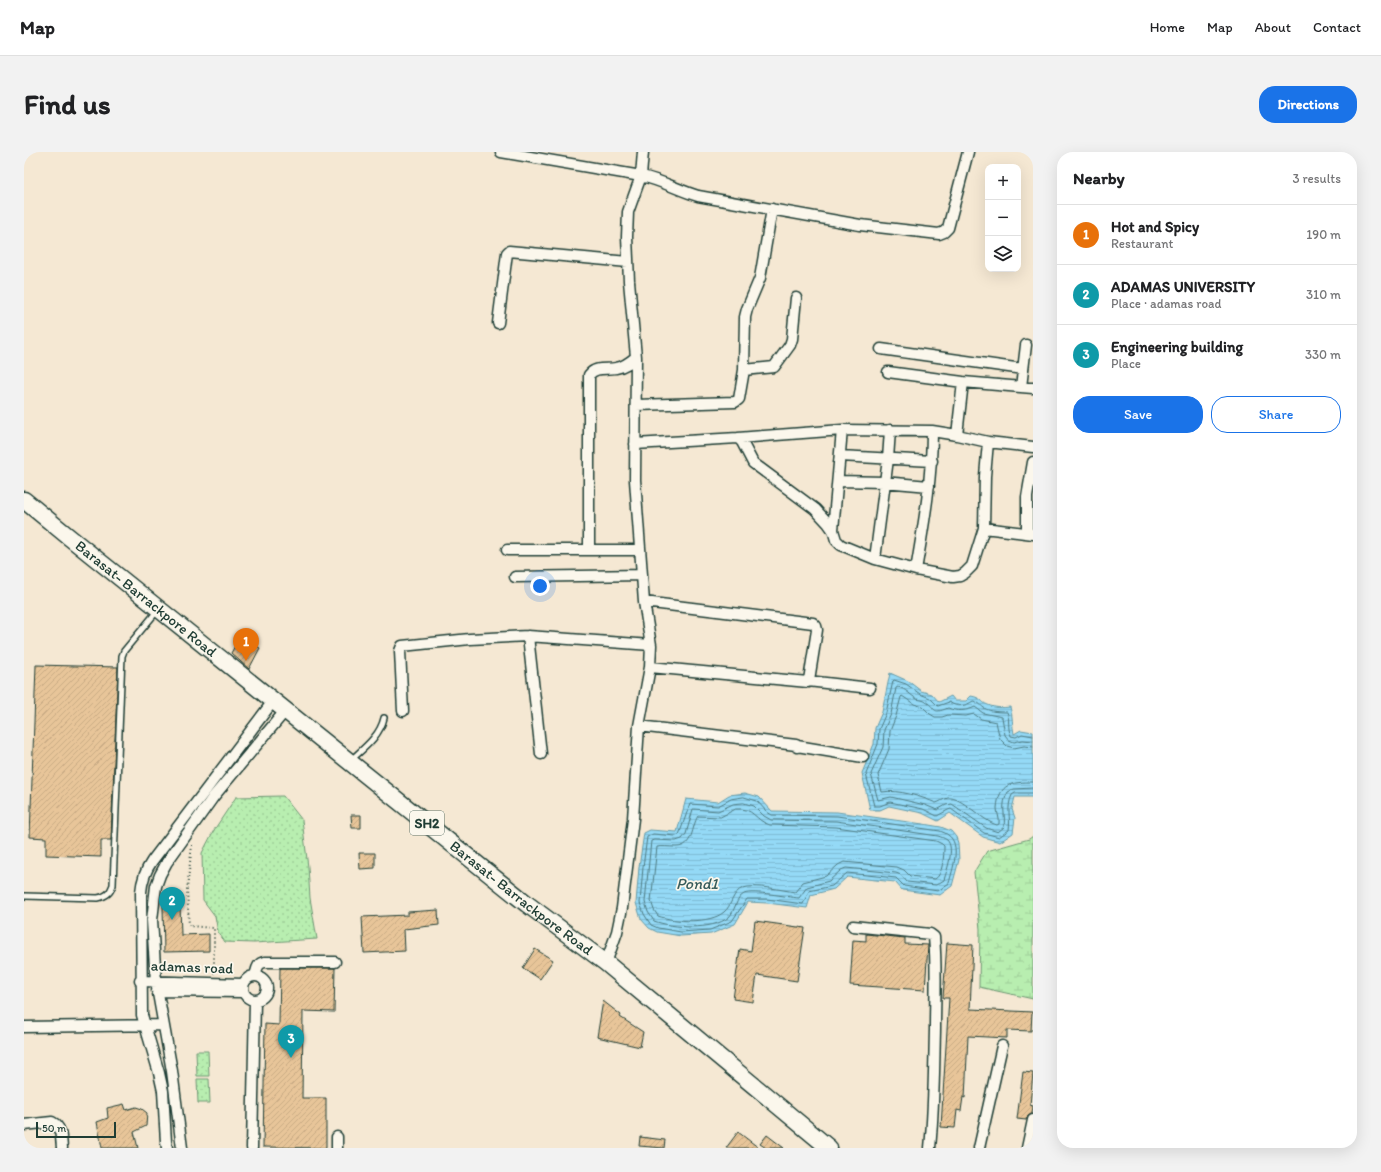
<!DOCTYPE html>
<html lang="en">
<head>
<meta charset="utf-8">
<style>
  body { margin:0; font-family:Itim,sans-serif; background:#f2f2f2; color:#202124 }
  .controls { position:absolute; right:12px; top:12px; display:grid; overflow:hidden; border-radius:8px; box-shadow:0 4px 16px #0002 }
  .controls button { width:36px; height:36px; display:grid; place-items:center; padding:0; border:0; border-bottom:1px solid #e0e0e0; background:#fff; color:#202124; font:20px sans-serif }
  .scale { position:absolute; left:12px; bottom:10px; width:80px; box-sizing:border-box; padding-left:4px; border:2px solid #1f3d34; border-top:0; font-size:11px; line-height:14px; white-space:nowrap; color:#1f3d34; -webkit-text-stroke:3px #fbf7ec; paint-order:stroke }
  .you { position:absolute; left:516px; top:434px; width:14px; height:14px; margin:-10px; border:3px solid #fff; border-radius:50%; background:#1a73e8; box-shadow:0 0 0 6px #1a73e833 }
  .badge { display:grid; place-items:center; width:26px; height:26px; border-radius:50%; background:#1a73e8; color:#fff; font-size:13px; font-weight:700 }
  .pin { position:absolute; translate:-50% -33px; filter:drop-shadow(0 1px 2px #0008) }
  .pin::after { content:''; position:absolute; top:21px; width:14px; height:12px; background:inherit; clip-path:polygon(0 0,100% 0,50% 100%) }
  .list { margin:0; padding:0; list-style:none }
  h2 { display:flex; justify-content:space-between; align-items:center; height:52px; margin:0; padding:0 16px; font-size:17px }
  h2 small { font-size:13px; font-weight:400; color:#757577 }
  .list li { display:grid; grid-template-columns:26px 1fr auto; gap:12px; align-items:center; box-sizing:border-box; height:60px; padding:0 16px; border-top:1px solid #e0e0e0 }
  .list b { display:block; font-size:15px; white-space:nowrap }
  .list p { margin:0; font-size:13px; white-space:nowrap; color:#757577 }
  .list em { font-size:13px; font-style:normal; color:#757577 }
  .actions { display:flex; gap:8px; padding:12px 16px }
  .actions a { flex:1; padding:9px 0; border:1px solid #1a73e8; border-radius:16px; text-align:center; font-size:14px; color:#1a73e8 }
  .actions .main { background:#1a73e8; color:#fff }
  .icon { flex:none; width:22px; height:22px; fill:none; stroke:currentColor; stroke-width:2; stroke-linecap:round; stroke-linejoin:round }
  .map { position:relative; flex:none; width:1009px; height:996px; overflow:hidden; border-radius:16px }
  header { display:flex; align-items:center; gap:24px; box-sizing:border-box; height:56px; padding:0 20px; background:#fff; border-bottom:1px solid #e0e0e0 }
  header strong { font-size:19px }
  nav { display:flex; gap:22px; margin-inline-start:auto; font-size:14px }
  .intro { display:flex; align-items:center; justify-content:space-between; box-sizing:border-box; height:96px; padding:0 24px }
  h1 { margin:0; font-size:28px }
  .button { padding:10px 18px; border-radius:16px; background:#1a73e8; color:#fff; font-size:14px; font-weight:700 }
  main { display:flex; gap:24px; padding:0 24px }
  aside { flex:1; background:#fff; border-radius:16px; box-shadow:0 4px 16px #0002 }
  .map>svg:first-child { display:block }
  .wetland { fill:url(#wetland-marsh); stroke:#6c9672 }
  .park { fill:url(#park-dots); stroke:#6c9672 }
  .water { fill:url(#water-rules); stroke:#659ba8 }
  .lines { fill:none; stroke-linecap:round; stroke-linejoin:round }
  .shore { stroke:#4e7b82; stroke-width:1 }
  .building { fill:url(#building-hatch); stroke:#1f3d34 }
  .lane-casing { stroke:#1f3d34; stroke-width:8 }
  .street-casing { stroke:#1f3d34; stroke-width:13 }
  .primary-casing { stroke:#1f3d34; stroke-width:19 }
  .path { stroke:#1f3d34; stroke-width:2; stroke-dasharray:1 3; stroke-linecap:butt }
  .lane { stroke:#fbf7ec; stroke-width:5 }
  .street { stroke:#fbf7ec; stroke-width:10 }
  .primary { stroke:#fbf7ec; stroke-width:16 }
  .labels { text-anchor:middle; dominant-baseline:central; stroke-width:3.5; stroke-linejoin:round; paint-order:stroke }
  .shield { fill:#fbf7ec; stroke:#61756b; stroke-width:1 }
  .shield-label { font-size:14px; font-weight:bold; fill:#1f3d34 }
  .street-label { font-size:15px; fill:#1f3d34; stroke:#fbf7ec }
  .water-label { font-size:16px; font-style:italic; fill:#365c5b; stroke:#fbf7ec }
</style>
</head>
<body>
<header>
<strong>Map</strong>
<nav><a>Home</a><a>Map</a><a>About</a><a>Contact</a></nav>
</header>
<div class="intro"><h1>Find us</h1><a class="button">Directions</a></div>
<main>
<div class="map">
<svg width="1009" height="996" viewBox="0 0 1009 996">
  <defs>
    <pattern id="wetland-marsh" width="20" height="14" patternUnits="userSpaceOnUse"><rect width="20" height="14" fill="#b8eeb0"/><path d="M1 5h8M5 5V1M11 12h8M15 12V8" fill="none" stroke="#9ecd98"/></pattern>
    <pattern id="park-dots" width="8" height="8" patternUnits="userSpaceOnUse"><rect width="8" height="8" fill="#b8eeb0"/><path d="M2 2h.1M6 6h.1" fill="none" stroke="#9ecd98" stroke-width="1.8" stroke-linecap="round"/></pattern>
    <pattern id="water-rules" width="6" height="5" patternUnits="userSpaceOnUse"><rect width="6" height="5" fill="#94d9f6"/><path d="M0 2.5h6" fill="none" stroke="#7fbbd4"/></pattern>
    <pattern id="building-hatch" width="6" height="6" patternUnits="userSpaceOnUse"><rect width="6" height="6" fill="#e8c599"/><path d="M-1 1l2-2M0 6l6-6M5 7l2-2" fill="none" stroke="#c7aa84"/></pattern>
  </defs>
  <rect width="100%" height="100%" fill="#f5e8d3"/>
  <filter id="ink" filterUnits="userSpaceOnUse"><feTurbulence type="fractalNoise" baseFrequency=".025" numOctaves="2"/><feDisplacementMap in="SourceGraphic" scale="8" xChannelSelector="R" yChannelSelector="G"/><feConvolveMatrix kernelMatrix="1 2 1 2 8 2 1 2 1" color-interpolation-filters="sRGB"/></filter>
  <g filter="url(#ink)">
    <path class="wetland" d="M1009 684V847L955 835 956 777 950 720 963 699 1005 687Z"/>
    <path class="park" d="M259 644 278 668 284 715 286 746 293 787 230 791 201 790 194 780 191 764 179 748 178 701 190 678 212 645Z
      M172 899H184L185 924H173Z
      M173 927H185L186 951H174Z"/>
    <path class="water" d="M866 521 884 529 897 539 908 542 915 550 927 544 931 549H942L947 544C959 546 956 550 964 553 971 556 978 556 986 555 989 564 988 573 990 582L997 578 1009 580V645H991L988 657 991 666 989 681 976 690 959 685 926 661 914 669 898 661 865 654 856 658H846L838 621 850 592 851 576 858 560Z
      M721 641 735 645 748 659 813 660 899 672 917 675 927 679 932 685 934 691 935 708 928 734 916 743 878 738 871 730 823 725 810 737 787 743 783 756 743 751 724 750 711 772 687 782 657 784 633 780 625 776 617 767 612 751 615 715 620 681 626 678 653 680 662 647 694 650 705 643Z"/>
    <g class="lines">
      <path class="shore" d="M1009 584 998 582 992 585 987 584C983 576 986 566 983 560 975 560 967 560 960 556 956 553 955 550 949 549 942 554 933 556 925 550L914 554 906 546 896 542 882 532 870 528 869 529 862 561 855 577 854 592 842 622 850 654H856L866 650 899 657 913 664 924 658 927 657 960 681 975 685 985 678C987 665 982 656 988 643L991 641H1009
        M1009 589 999 588 990 590 985 588 981 583 978 565 959 561 951 555C943 559 933 560 924 556 907 563 913 556 902 550 900 548 896 548 893 547 886 543 882 537 874 535L872 536 867 562 860 578 859 595 847 622 854 648 867 645 901 653 913 658 922 653 928 652 962 676 974 680 980 675C982 662 976 654 984 640L990 637 1009 636
        M1009 595 1000 594 990 596 983 594 976 587 972 570 957 567 950 562 942 564 924 563 918 565H911L906 562 899 555 890 552 878 544 877 545 872 564 866 579 865 597 854 623 858 640C874 637 898 645 912 651 916 650 919 647 924 646 937 644 958 669 973 673L975 672C976 666 973 662 973 656 975 631 988 630 1009 630
        M720 645 733 649 743 660 748 663 813 664 916 679C918 680 922 681 924 683 938 692 928 719 925 731L914 739 880 734 872 726 823 721 808 734 785 739 779 752 743 747H723L708 769 686 778 657 780 634 776 627 773 620 762 616 751 619 715 623 685 629 682 652 684 655 683 666 652 694 654 707 647Z
        M720 651 730 654 740 664 747 668 812 669 914 684C917 685 920 686 923 688 931 696 923 718 920 728L912 733 883 730 877 723 872 721 822 716 817 718 805 729 783 735 775 746C763 745 730 738 720 742 712 746 711 759 705 765 688 779 649 776 630 769L624 760 621 750 627 689 630 688 652 689 658 687 662 682 669 657 694 659 709 652Z
        M712 657C730 655 731 669 746 673L812 675 912 689 918 692 920 694C920 703 919 723 911 727L886 724 880 718 873 715 820 710 814 713 802 724 779 730 771 740C758 738 731 732 719 736 708 740 708 754 700 760 686 772 651 770 634 764L630 758 627 749 633 695C638 694 645 695 652 695 670 695 667 675 674 664L696 665Z"/>
    </g>
    <path class="building" d="M216 485 236 496 225 517 207 501Z
      M12 513 94 515 87 688H77V705L22 703V686L6 685Z
      M327 663H337V676H328Z
      M335 701H351V716L336 717Z
      M156 753 157 783 185 782V799L140 800 139 754Z
      M414 758 415 773 380 777 381 799 340 801 338 765 384 763V760Z
      M731 769 781 776 773 829 733 823 729 850 709 847 716 797 727 799Z
      M842 782 881 786V792L904 793 901 838 826 833 829 788 842 789Z
      M923 791 949 793 946 857 1008 860 1007 879 983 878V886L944 884 941 946 939 945 937 959 933 958 931 976 917 975 925 846H919Z
      M511 797 529 808 516 827 499 816Z
      M256 816H311L310 860 279 859 278 946H302V996L239 995 241 872 255 873Z
      M579 849 597 863 596 865 619 880 616 895 573 885Z
      M999 920 1009 921 1006 953 1009 954 1008 962 1004 964 1002 968 993 967Z
      M100 952 102 958 112 955 118 957 123 961 122 974 110 980 114 996H78L73 970 84 966 83 956Z
      M714 980 735 996H702Z
      M743 983 760 996H742L736 992Z
      M616 985 641 988 640 996 615 994Z"/>
    <g class="lines">
      <g class="lane-casing">
        <path id="lane" d="M327 608C340 596 356 584 360 566
          M0 744 74 746C83 744 86 741 89 733L98 504 100 499 134 458"/>
      </g>
      <g class="street-casing">
        <path id="street" d="M477 0 617 24 604 60 603 85 605 129 612 205 611 328 620 450 627 493 626 515 615 574 609 667 598 756 593 780 582 811
          M619 0 617 24C637 28 654 38 674 44L836 73 915 82 920 80 924 76 944 0
          M474 171 483 101 485 99 604 110
          M857 197 999 217
          M720 218 721 165 723 157 736 126 748 57
          M864 220 939 230 1009 236
          M939 230 933 283 964 290
          M997 235 1002 193
          M612 253 711 250 715 247 720 218 750 215 766 193 768 187 772 146
          M714 286 818 278
          M611 292 714 286 718 290 729 311 791 357 804 371 809 378 812 388 817 393 851 407 892 418 929 425 936 424 941 421 948 414 960 376
          M1009 295 964 290 961 324 960 376 1009 382
          M816 304 908 309
          M814 329 860 330 905 334
          M809 378 818 278 908 279 933 283
          M1003 381V345L1009 310
          M565 397V223C572 214 582 218 592 216 600 215 606 210 612 205
          M483 398H615
          M851 407 864 307 866 278
          M892 418C900 371 908 326 908 279
          M491 425 618 423
          M620 450 789 471 792 474 793 478 785 528 784 530 626 515
          M504 484 517 602
          M784 529 846 536
          M379 559 376 499 378 494 446 487 504 484 627 493
          M615 574 772 593 773 595
          M773 594 839 605
          M829 774 906 782 910 785C913 815 911 846 911 877 910 917 910 956 906 996
          M219 836a12 12 0 1 1 24 0a12 12 0 1 1-24 0Z
          M231 824C233 817 233 811 241 810H311
          M116 829 219 832
          M133 839 219 840
          M0 875 139 873
          M0 973 28 970C38 975 37 986 38 996
          M143 996 142 990 139 939 135 921 118 863 117 740C118 728 121 719 128 709L250 548
          M158 996 148 919 132 830 128 768 132 734 136 723 143 710 190 644 262 558
          M228 996 231 849
          M313 996V985
          M955 996 978 894
          M1003 996 1009 968"/>
      </g>
      <g class="primary-casing">
        <g id="primary">
          <path id="s1" d="M0 348 45 385 503 752 582 811 805 996"/>
        </g>
      </g>
      <path class="path" d="M168 693 163 737 165 774 190 776V822"/>
      <use href="#lane" class="lane"/>
      <use href="#street" class="street"/>
      <use href="#primary" class="primary"/>
    </g>
  </g>
  <g class="labels">
    <rect class="shield" x="386" y="659" width="34" height="24" rx="3"/>
    <g class="shield-label">
      <text x="403" y="671">SH2</text>
    </g>
    <g class="street-label">
      <text stroke="none"><textPath href="#s1" startOffset="157">Barasat- Barrackpore Road</textPath></text>
      <text stroke="none"><textPath href="#s1" startOffset="637">Barasat- Barrackpore Road</textPath></text>
      <text transform="translate(168 815) rotate(2)">adamas road</text>
    </g>
    <g class="water-label">
      <text x="673" y="731">Pond1</text>
    </g>
  </g>
</svg>
<div class="controls">
<button>+</button>
<button>−</button>
<button><svg class="icon" aria-label="layers" viewBox="0 0 24 24"><path d="M12 4l9 5-9 5-9-5zM3 14l9 5 9-5"/></svg></button>
</div>
<div class="scale">50 m</div>
<div class="you"></div>
<div class="pin badge" style="left:222px;top:509px;background:#e8710a">1</div>
<div class="pin badge" style="left:148px;top:768px;background:#0f9aa8">2</div>
<div class="pin badge" style="left:267px;top:906px;background:#0f9aa8">3</div>
</div>
<aside>
<h2>Nearby<small>3 results</small></h2>
<ul class="list">
<li><span class="badge" style="background:#e8710a">1</span><div><b>Hot and Spicy</b><p>Restaurant</p></div><em>190 m</em></li>
<li><span class="badge" style="background:#0f9aa8">2</span><div><b>ADAMAS UNIVERSITY</b><p>Place · adamas road</p></div><em>310 m</em></li>
<li><span class="badge" style="background:#0f9aa8">3</span><div><b>Engineering building</b><p>Place</p></div><em>330 m</em></li>
</ul>
<div class="actions"><a class="main">Save</a><a>Share</a></div>
</aside>
</main>
</body>
</html>
